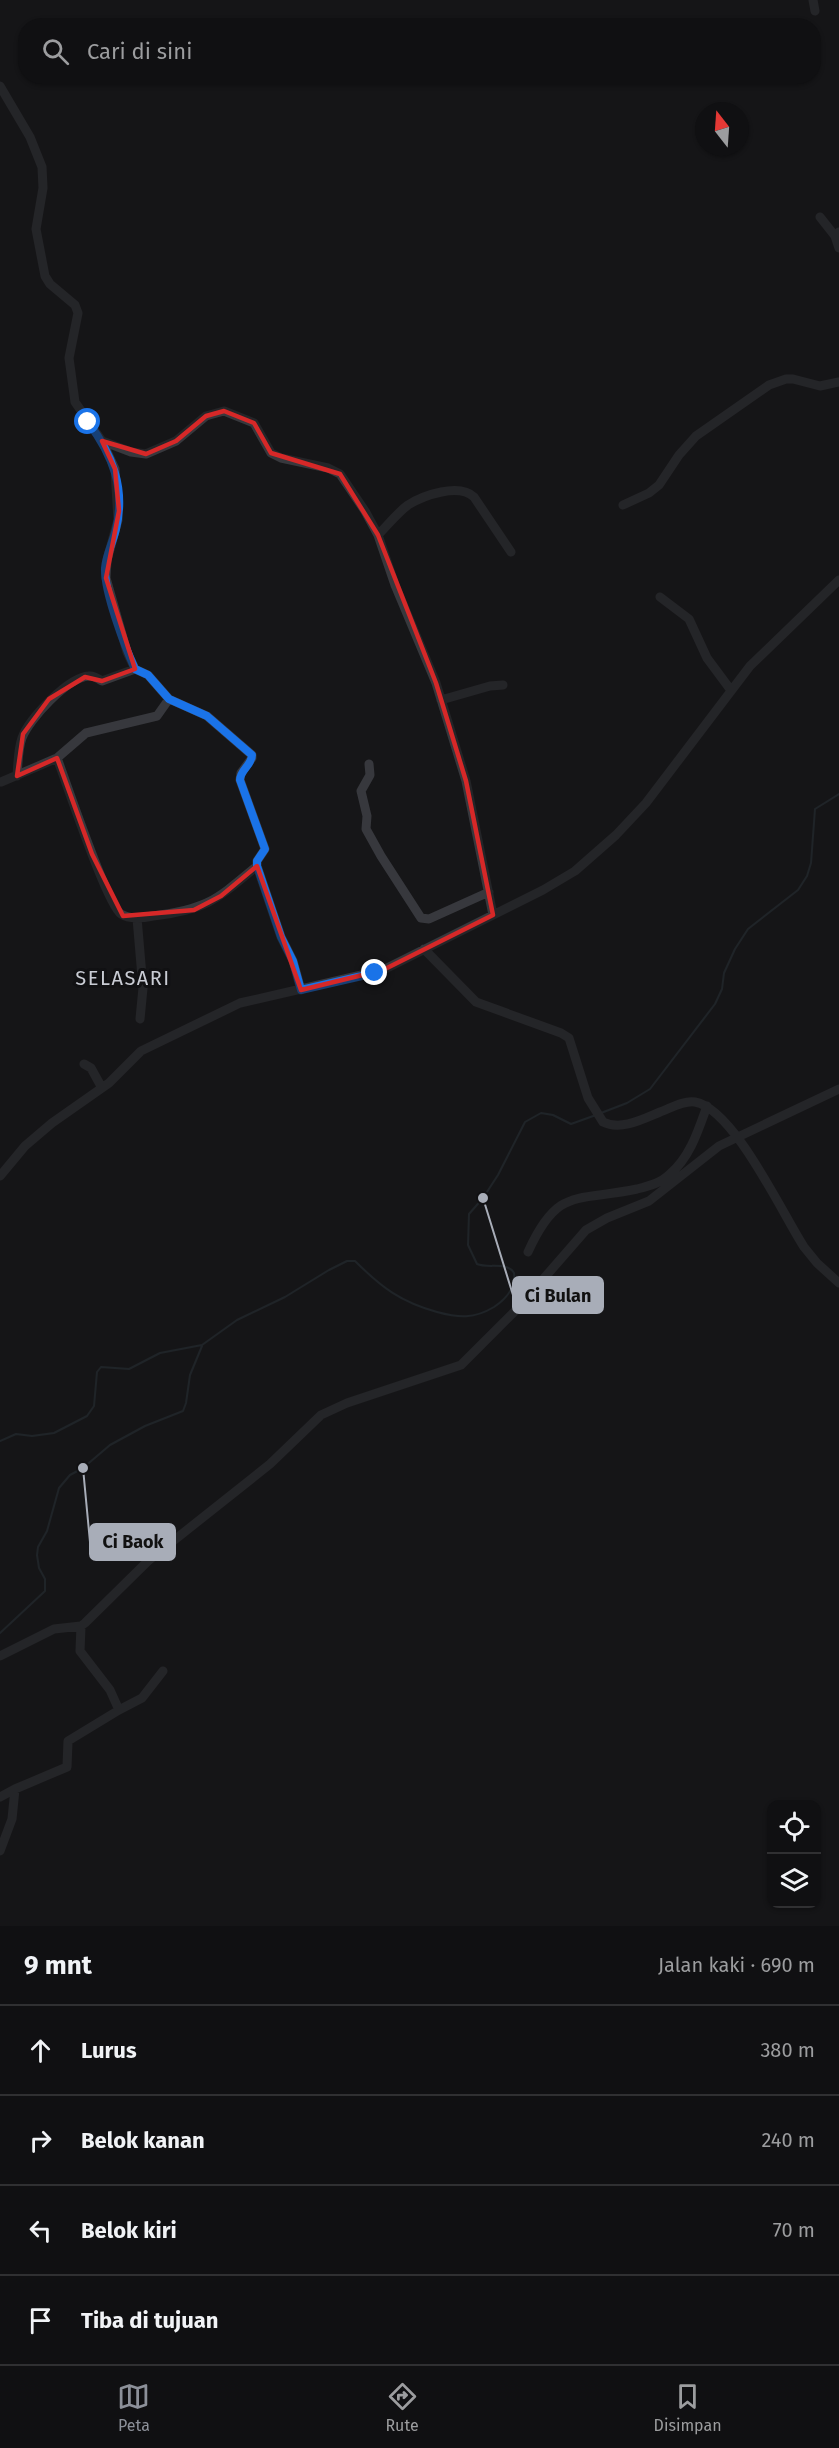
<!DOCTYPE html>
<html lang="id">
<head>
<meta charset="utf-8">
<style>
  body { margin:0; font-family:"Fira Sans",sans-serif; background:#1e1e20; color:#f1f3f6 }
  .controls { position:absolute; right:18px; bottom:18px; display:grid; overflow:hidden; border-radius:12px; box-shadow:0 2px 4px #0004 }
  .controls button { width:54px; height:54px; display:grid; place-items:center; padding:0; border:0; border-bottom:2px solid #303032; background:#101012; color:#f1f3f6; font:30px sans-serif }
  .compass { position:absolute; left:695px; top:102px; width:54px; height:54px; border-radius:50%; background:#101012; box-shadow:0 2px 4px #0004; rotate:343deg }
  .stop { position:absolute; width:18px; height:18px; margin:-14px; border:4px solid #1a73e8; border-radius:50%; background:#fff }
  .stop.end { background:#1a73e8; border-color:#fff; box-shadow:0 2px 6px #0008 }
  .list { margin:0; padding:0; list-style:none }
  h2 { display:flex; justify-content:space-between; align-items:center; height:78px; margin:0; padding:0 24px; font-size:26px }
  h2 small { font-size:20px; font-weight:400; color:#9c9d9f }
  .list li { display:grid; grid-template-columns:39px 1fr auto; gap:18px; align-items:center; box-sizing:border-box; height:90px; padding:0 24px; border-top:2px solid #303032 }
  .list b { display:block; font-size:22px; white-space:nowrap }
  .list em { font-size:20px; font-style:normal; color:#9c9d9f }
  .icon { flex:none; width:33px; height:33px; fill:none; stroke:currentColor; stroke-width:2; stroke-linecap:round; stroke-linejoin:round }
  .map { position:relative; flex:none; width:839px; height:1926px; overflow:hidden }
  .search { position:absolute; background:#101012; box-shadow:0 2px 4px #0004; left:18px; right:18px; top:18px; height:66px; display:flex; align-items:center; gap:15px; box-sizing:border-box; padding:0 21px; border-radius:24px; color:#9c9d9f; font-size:22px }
  .sheet { height:438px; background:#101012 }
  nav { display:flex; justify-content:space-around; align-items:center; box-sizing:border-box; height:84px; border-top:2px solid #303032; background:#101012; font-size:16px; color:#9c9d9f }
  nav a { display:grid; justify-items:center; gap:3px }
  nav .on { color:#8c9099 }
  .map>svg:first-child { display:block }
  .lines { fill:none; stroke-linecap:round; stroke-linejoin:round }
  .stream { stroke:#2c353c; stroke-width:2 }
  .minor { stroke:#37383d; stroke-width:9 }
  .route { stroke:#1a73e8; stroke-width:8 }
  .marked { fill:none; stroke:#d62828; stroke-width:4.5; stroke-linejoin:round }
  .labels { text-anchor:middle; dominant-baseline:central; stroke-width:6; stroke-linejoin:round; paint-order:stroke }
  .quarter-label { font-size:20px; letter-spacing:1.5px; fill:#c9ccd4; stroke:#111113 }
  .leader { fill:none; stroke:#a8adb8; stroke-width:2 }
  .callout-dot { fill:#a8adb8; stroke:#111113; stroke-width:2 }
  .callout { fill:#a8adb8; stroke:#a8adb8; stroke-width:2 }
  .callout-label { font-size:18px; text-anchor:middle; font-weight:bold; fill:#111 }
</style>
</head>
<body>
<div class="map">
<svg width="839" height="1926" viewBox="0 0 839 1926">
  <rect width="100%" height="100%" fill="#161618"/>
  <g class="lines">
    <path class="stream" d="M601 1113 627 1103 650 1089 715 1004 722 989 724 973 735 949 748 929 798 890 807 876 811 863 815 809 839 794
      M0 1441 16 1434 32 1436 54 1433 87 1416 94 1406 97 1372 101 1367 129 1369 160 1353 202 1345 237 1320 285 1297 329 1270 347 1261H355C382 1288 401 1302 437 1312 459 1318 474 1319 494 1307 506 1299 516 1287 514 1273 507 1261 488 1269 477 1264L468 1245 469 1214 483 1198 498 1175 525 1122 541 1113 553 1115 571 1124 596 1115
      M0 1633 45 1591V1579L39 1568 37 1555 38 1547 47 1531 59 1488 70 1475 83 1468 110 1445 145 1426 183 1411 186 1403 190 1375 202 1346"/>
    <path class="minor" d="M813 0 815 11
      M0 86 30 137 42 167 43 188 36 229 45 276 50 284 75 305 78 313 69 358 75 402 102 441 115 469 118 520 107 560 106 578 127 652 135 669 148 675 169 699 207 716 252 755V758L241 773 240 780 265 849 257 861V866L281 937 293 961 301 990
      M820 217 835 236 839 232
      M835 236 839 248
      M102 441 131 452 146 454 176 441 206 416 224 411 254 423 271 453 281 458 328 468 340 474 365 511 378 535 395 585 436 683 466 781 493 915
      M623 505 649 493 659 485 679 455 696 436 769 385 786 379H793L820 386 839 382
      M378 535C388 525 397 513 408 505 424 495 459 483 474 497L511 552
      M660 597 689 619 707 658 730 689
      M441 700 490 686 503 685
      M57 758C66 781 107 905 121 914 130 920 143 918 153 916 208 909 216 900 257 866
      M369 764 370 775 361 791 367 816 366 829 381 856 421 918 429 919 489 892
      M17 776C18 764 18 749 22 738 29 719 68 677 89 676 94 675 98 679 102 681L135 669
      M1 782 57 758 86 733 157 716 169 699
      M137 918 143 988 140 1019
      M424 949 476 1002 561 1033 569 1038 588 1098 603 1122C621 1131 643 1119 660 1112 671 1108 684 1100 695 1102 734 1109 782 1213 804 1247L817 1263 839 1283
      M84 1064 91 1068 102 1088
      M0 1176 25 1146 52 1123 109 1083 141 1051 240 1003 383 970 543 890 575 871 616 835 646 803 750 666 839 580
      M528 1252C558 1186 576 1202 637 1189 649 1186 661 1183 670 1174 690 1157 698 1131 707 1106
      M0 1656 54 1629 81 1626 85 1623 148 1561 270 1464 321 1415 347 1403 461 1365 518 1308 586 1230 607 1218 649 1201 719 1146 839 1089
      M119 1710 142 1698 163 1671
      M0 1797 15 1789
      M0 1851 12 1819 15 1789 67 1767 68 1741 119 1710 110 1690 80 1651 81 1626"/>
  </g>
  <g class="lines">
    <path class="route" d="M88 422C112 454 126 488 116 529 113 542 106 555 105 568 104 592 125 647 135 669L148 675 169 699 207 716 252 755C252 765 240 770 240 780L265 849 257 861V866L281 937 293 961 301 990 375 973"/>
  </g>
  <path d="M0 0H839V1926H0ZM224 411 254 423 271 453 340 474 378 535 436 683 466 781 493 915 383 970 301 990 257 866 221 896 194 910 123 916 92 854 57 758 17 776 23 734 49 699 85 677 102 681 135 669 106 578 119 511 115 469 102 441 146 454 176 441 206 416Z" fill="#161618" fill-opacity=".55" fill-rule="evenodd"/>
  <path class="marked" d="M224 411 254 423 271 453 340 474 378 535 436 683 466 781 493 915 383 970 301 990 257 866 221 896 194 910 123 916 92 854 57 758 17 776 23 734 49 699 85 677 102 681 135 669 106 578 119 511 115 469 102 441 146 454 176 441 206 416Z"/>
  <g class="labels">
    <g class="quarter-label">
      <text x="123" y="978">SELASARI</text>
    </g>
  </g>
  <path class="leader" d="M483 1198L513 1295M83 1468L90 1542"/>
  <g class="callout-dot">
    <circle cx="483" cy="1198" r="6"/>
    <circle cx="83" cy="1468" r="6"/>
  </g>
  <g class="callout">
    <rect x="513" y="1277" width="90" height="36" rx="6"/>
    <rect x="90" y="1524" width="85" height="36" rx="6"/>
  </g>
  <g class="callout-label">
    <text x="558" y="1302">Ci Bulan</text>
    <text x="133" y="1548">Ci Baok</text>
  </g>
</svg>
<div class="controls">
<button><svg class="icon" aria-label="locate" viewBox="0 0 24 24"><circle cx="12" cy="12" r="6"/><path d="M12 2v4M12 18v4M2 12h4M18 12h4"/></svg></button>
<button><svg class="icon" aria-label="layers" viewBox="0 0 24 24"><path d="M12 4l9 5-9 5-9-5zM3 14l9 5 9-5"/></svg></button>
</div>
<svg class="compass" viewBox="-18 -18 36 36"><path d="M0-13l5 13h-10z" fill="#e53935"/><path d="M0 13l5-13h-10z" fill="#9c9d9f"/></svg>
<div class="stop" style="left:88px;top:422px"></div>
<div class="stop end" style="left:375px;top:973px"></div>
<div class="search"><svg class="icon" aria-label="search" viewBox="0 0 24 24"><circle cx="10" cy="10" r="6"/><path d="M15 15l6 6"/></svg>Cari di sini</div>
</div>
<section class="sheet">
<h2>9 mnt<small>Jalan kaki · 690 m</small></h2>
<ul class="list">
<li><svg class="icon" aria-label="ahead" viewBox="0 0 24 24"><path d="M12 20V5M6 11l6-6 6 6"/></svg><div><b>Lurus</b></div><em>380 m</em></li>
<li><svg class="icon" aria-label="right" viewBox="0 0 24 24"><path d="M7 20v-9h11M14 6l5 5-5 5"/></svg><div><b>Belok kanan</b></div><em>240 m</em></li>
<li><svg class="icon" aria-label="left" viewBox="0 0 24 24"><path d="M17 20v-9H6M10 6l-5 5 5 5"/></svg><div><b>Belok kiri</b></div><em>70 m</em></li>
<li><svg class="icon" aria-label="arrive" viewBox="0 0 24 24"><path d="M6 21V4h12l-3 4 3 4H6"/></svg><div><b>Tiba di tujuan</b></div></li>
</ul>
</section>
<nav>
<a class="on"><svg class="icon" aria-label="map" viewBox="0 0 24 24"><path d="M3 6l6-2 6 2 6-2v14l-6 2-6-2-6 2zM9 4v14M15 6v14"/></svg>Peta</a>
<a><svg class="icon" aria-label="directions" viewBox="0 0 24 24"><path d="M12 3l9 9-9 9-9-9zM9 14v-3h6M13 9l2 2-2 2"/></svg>Rute</a>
<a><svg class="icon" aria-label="saved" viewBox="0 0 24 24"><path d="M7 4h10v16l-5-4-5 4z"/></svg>Disimpan</a>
</nav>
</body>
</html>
